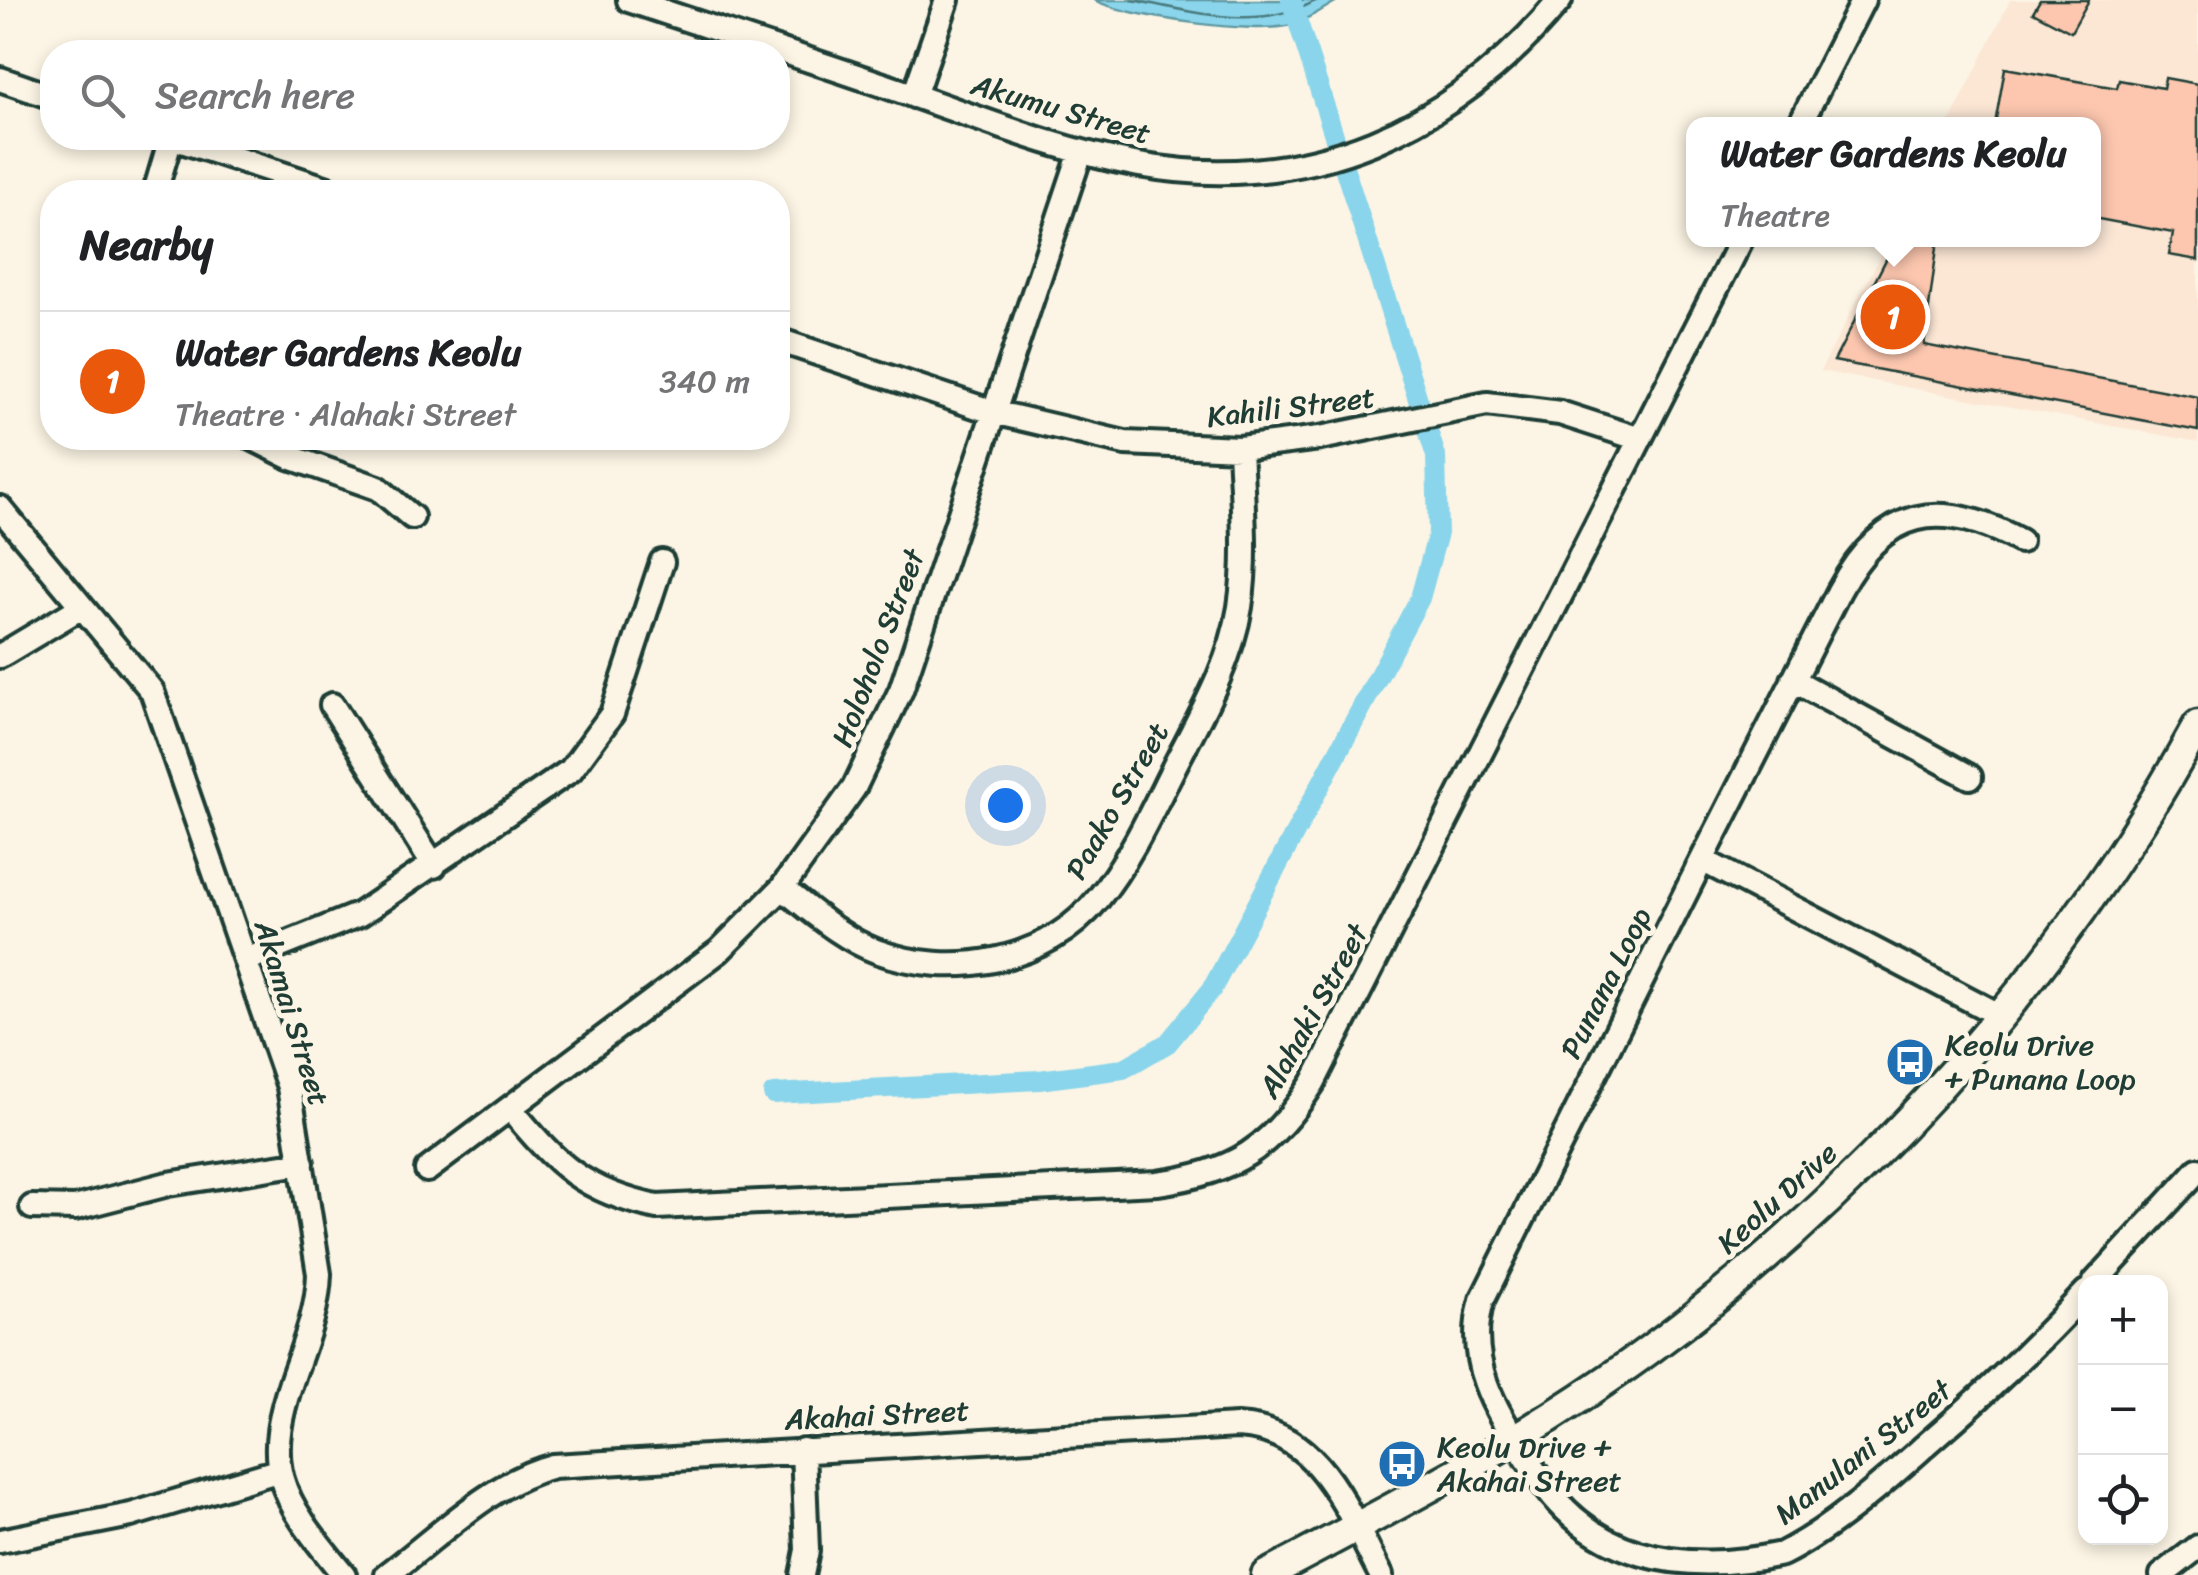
<!DOCTYPE html>
<html lang="en">
<head>
<meta charset="utf-8">
<style>
  body { margin:0; font-family:Sriracha,sans-serif; background:#f6f6f6; color:#202124 }
  .controls { position:absolute; right:30px; bottom:30px; display:grid; overflow:hidden; border-radius:20px; box-shadow:0 5px 15px #0003 }
  .controls button { width:90px; height:90px; display:grid; place-items:center; padding:0; border:0; border-bottom:2px solid #e0e0e0; background:#fff; color:#202124; font:50px sans-serif }
  .you { position:absolute; left:1005px; top:805px; width:35px; height:35px; margin:-25px; border:8px solid #fff; border-radius:50%; background:#1a73e8; box-shadow:0 0 0 15px #1a73e833 }
  .badge { display:grid; place-items:center; width:65px; height:65px; border-radius:50%; background:#ea580c; color:#fff; font-size:32px; font-weight:700 }
  .pin { position:absolute; translate:-50% -50%; border:5px solid #fff; box-shadow:0 2px 10px #0006 }
  .popup { position:absolute; left:1686px; top:117px; width:415px; height:130px; box-sizing:border-box; display:grid; place-content:center; border-radius:20px; background:#fff; filter:drop-shadow(0 2px 8px #0005); font-size:32px; white-space:nowrap; color:#757577 }
  .popup b { font-size:38px; color:#202124 }
  .popup::after { content:''; position:absolute; left:50%; top:100%; margin-left:-20px; border:20px solid transparent; border-top-color:#fff }
  .list { margin:0; padding:0; list-style:none }
  h2 { display:flex; justify-content:space-between; align-items:center; height:130px; margin:0; padding:0 40px; font-size:42px }
  h2 small { font-size:32px; font-weight:400; color:#757577 }
  .list li { display:grid; grid-template-columns:65px 1fr auto; gap:30px; align-items:center; box-sizing:border-box; height:140px; padding:0 40px; border-top:2px solid #e0e0e0 }
  .list b { display:block; font-size:38px; white-space:nowrap }
  .list p { margin:0; font-size:32px; white-space:nowrap; color:#757577 }
  .list em { font-size:32px; font-style:normal; color:#757577 }
  .icon { flex:none; width:55px; height:55px; fill:none; stroke:currentColor; stroke-width:2; stroke-linecap:round; stroke-linejoin:round }
  .map { position:relative; flex:none; width:2198px; height:1575px; overflow:hidden }
  .search { position:absolute; background:#fff; box-shadow:0 5px 15px #0003; left:40px; top:40px; width:750px; height:110px; display:flex; align-items:center; gap:25px; box-sizing:border-box; padding:0 35px; border-radius:40px; color:#757577; font-size:38px }
  .panel { position:absolute; background:#fff; box-shadow:0 5px 15px #0003; left:40px; top:180px; width:750px; height:270px; border-radius:40px }
  .map>svg:first-child { display:block }
  .built { fill:#fce7d5 }
  .water { fill:#8ad5eb; stroke:#5f98a2; stroke-width:2.5 }
  .lines { fill:none; stroke-linecap:round; stroke-linejoin:round }
  .shore { stroke:#4a7a7d; stroke-width:2.5 }
  .canal { stroke:#8ad5eb; stroke-width:20 }
  .building { fill:#fdc7af; stroke:#1f3d34; stroke-width:2.5 }
  .minor-casing { stroke:#1f3d34; stroke-width:30 }
  .major-casing { stroke:#1f3d34; stroke-width:35 }
  .minor { stroke:#fcf5e5; stroke-width:22 }
  .major { stroke:#fcf5e5; stroke-width:28 }
  .labels { text-anchor:middle; dominant-baseline:central; stroke-width:10; stroke-linejoin:round; paint-order:stroke }
  .street-label { font-size:30px; fill:#1f3d34; stroke:#fcf5e5 }
  .poi-label { font-size:30px; fill:#1f3d34; stroke:#fcf5e5; text-anchor:start }
</style>
</head>
<body>
<div class="map">
<svg width="2198" height="1575" viewBox="0 0 2198 1575">
  <rect width="100%" height="100%" fill="#fcf5e5"/>
  <filter id="ink" filterUnits="userSpaceOnUse"><feTurbulence type="fractalNoise" baseFrequency=".01" numOctaves="2"/><feDisplacementMap in="SourceGraphic" scale="20" xChannelSelector="R" yChannelSelector="G"/><feConvolveMatrix kernelMatrix="1 2 1 2 8 2 1 2 1" color-interpolation-filters="sRGB"/></filter>
  <g filter="url(#ink)">
    <path class="built" d="M2010 0H2198V442L1820 371 1889 240H2093V124H1949Z"/>
    <path class="water" d="M1094 0H1339C1324 8 1308 20 1291 25 1255 35 1126 17 1094 0Z"/>
    <g class="lines">
      <path class="shore" d="M1132 0C1198 12 1256 32 1318 0"/>
      <path class="canal" d="M773 1094 1039 1080 1123 1069 1168 1043 1212 989 1420 598 1438 533 1436 456 1291 0"/>
    </g>
    <path class="building" d="M2040 0H2089L2071 32 2033 12Z
      M2005 68 2117 88 2119 80 2163 88 2165 78 2198 84V260L2169 255 2173 233 2093 218V124H1995Z
      M1896 240H1938L1924 345 2198 397V431L1834 361Z"/>
    <g class="lines">
      <g class="minor-casing">
        <path id="minor" d="M629 0C724 32 820 63 915 96 989 122 1062 151 1139 165 1308 195 1453 130 1560 0
          M0 79 52 97
          M914 96 947 0
          M1800 124 1863 0
          M173 138 337 192
          M155 192 171 138
          M778 340 993 412 1125 443 1240 448 1320 438 1487 404 1560 413 1640 439
          M252 438 290 457 378 488 412 517
          M0 508 152 691 289 1087 319 1274C318 1306 308 1334 297 1365 260 1467 277 1494 344 1575
          M0 656 80 608
          M1793 680 1970 777
          M332 705 434 866
          M1702 860 1839 591C1884 507 1940 498 2020 541
          M782 888C812 911 841 938 876 951 952 979 1046 963 1098 899 1128 862 1149 817 1170 775 1197 721 1230 668 1240 607 1248 555 1242 501 1240 448
          M246 960 360 914 571 770 612 714 662 562
          M1999 1015 1702 860 1482 1300C1463 1368 1501 1417 1536 1473 1591 1560 1683 1575 1782 1554 1835 1527 1883 1483 1927 1444 1983 1396 2035 1347 2086 1292
          M510 1108C556 1164 584 1192 657 1207L1157 1183C1234 1173 1271 1148 1313 1083L1741 240
          M427 1170 719 951 782 888 854 788 901 690 1081 152
          M32 1207 75 1208 168 1184 302 1163
          M2095 1282 2198 1170
          M0 1541 131 1515 277 1471
          M387 1575C438 1537 491 1482 553 1466L1237 1426C1320 1429 1347 1511 1381 1575
          M802 1575 807 1550 803 1450
          M2162 1575 2198 1547"/>
      </g>
      <g class="major-casing">
        <path id="major" d="M1266 1575C1349 1531 1432 1488 1513 1440 1792 1274 2043 1009 2198 725"/>
      </g>
      <use href="#minor" class="minor"/>
      <use href="#major" class="major"/>
    </g>
  </g>
  <defs>
    <g id="bus-disc" transform="scale(2.5)"><circle r="9.5" fill="#1f6fb2" stroke="#fcf5e5"/><path d="M-5-6H5V4H4V6H2V4H-2V6H-4V4H-5ZM-3.5-4V0h7V-4ZM-3.5 1.2v1.5H-2V1.2ZM2 1.2v1.5H3.5V1.2Z" fill="#fff"/></g>
  </defs>
  <g fill-rule="evenodd">
    <use href="#bus-disc" x="1910" y="1062"/>
    <use href="#bus-disc" x="1402" y="1464"/>
  </g>
  <g class="labels">
    <g class="street-label">
      <text transform="translate(1061 109) rotate(16)">Akumu Street</text>
      <text transform="translate(1291 407) rotate(-7)">Kahili Street</text>
      <text transform="translate(878 648) rotate(-69)">Holoholo Street</text>
      <text transform="translate(1117 801) rotate(-60)">Paako Street</text>
      <text transform="translate(1606 983) rotate(-63)">Punana Loop</text>
      <text transform="translate(1313 1011) rotate(-61)">Alahaki Street</text>
      <text transform="translate(292 1013) rotate(73)">Akamai Street</text>
      <text transform="translate(1777 1198) rotate(-42)">Keolu Drive</text>
      <text transform="translate(877 1415) rotate(-3)">Akahai Street</text>
      <text transform="translate(1863 1452) rotate(-38)">Manulani Street</text>
    </g>
    <g class="poi-label">
      <text x="1945" y="1045">Keolu Drive<tspan x="1945" dy="34">+ Punana Loop</tspan></text>
      <text x="1437" y="1447">Keolu Drive +<tspan x="1437" dy="34">Akahai Street</tspan></text>
    </g>
  </g>
</svg>
<div class="controls">
<button>+</button>
<button>−</button>
<button><svg class="icon" aria-label="locate" viewBox="0 0 24 24"><circle cx="12" cy="12" r="6"/><path d="M12 2v4M12 18v4M2 12h4M18 12h4"/></svg></button>
</div>
<div class="you"></div>
<div class="pin badge" style="left:1893px;top:317px">1</div>
<div class="popup"><b>Water Gardens Keolu</b>Theatre</div>
<div class="search"><svg class="icon" aria-label="search" viewBox="0 0 24 24"><circle cx="10" cy="10" r="6"/><path d="M15 15l6 6"/></svg>Search here</div>
<section class="panel">
<h2>Nearby<small></small></h2>
<ul class="list">
<li><span class="badge">1</span><div><b>Water Gardens Keolu</b><p>Theatre · Alahaki Street</p></div><em>340 m</em></li>
</ul>
</section>
</div>
</body>
</html>
